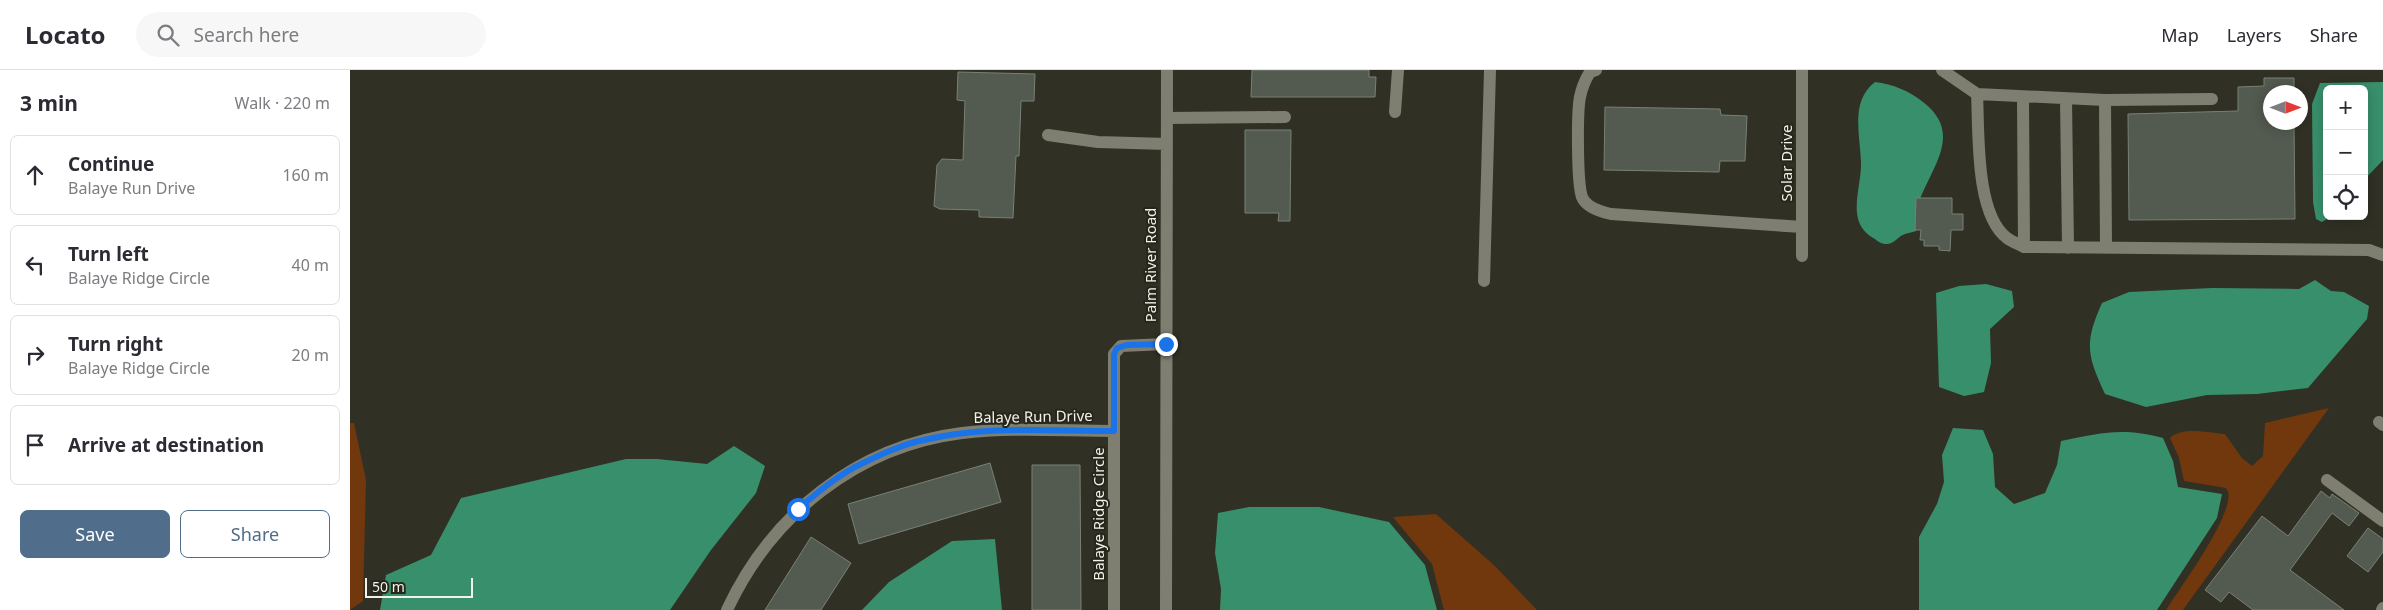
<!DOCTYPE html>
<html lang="en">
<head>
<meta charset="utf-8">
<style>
  body { margin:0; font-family:"Noto Sans",sans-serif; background:#f7f7f7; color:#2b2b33 }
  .controls { position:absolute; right:15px; top:15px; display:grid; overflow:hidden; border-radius:8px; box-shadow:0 2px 12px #0003 }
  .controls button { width:45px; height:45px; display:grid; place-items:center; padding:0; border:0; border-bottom:1px solid #e1e1e2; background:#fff; color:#2b2b33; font:25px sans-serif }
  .compass { position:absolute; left:1913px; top:15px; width:45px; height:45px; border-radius:50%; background:#fff; box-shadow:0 2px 12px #0003; rotate:90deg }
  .scale { position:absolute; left:15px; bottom:12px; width:108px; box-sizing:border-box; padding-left:5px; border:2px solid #f2f2eb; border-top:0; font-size:14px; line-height:18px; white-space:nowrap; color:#f2f2eb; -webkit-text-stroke:4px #26261b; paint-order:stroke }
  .stop { position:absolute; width:15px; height:15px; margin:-11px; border:4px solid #1a73e8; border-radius:50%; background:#fff }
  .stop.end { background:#1a73e8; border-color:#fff; box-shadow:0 1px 5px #0008 }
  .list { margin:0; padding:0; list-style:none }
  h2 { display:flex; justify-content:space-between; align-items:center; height:65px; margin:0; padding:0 20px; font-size:21px }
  h2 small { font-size:16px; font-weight:400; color:#7c7c81 }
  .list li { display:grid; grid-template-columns:32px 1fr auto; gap:15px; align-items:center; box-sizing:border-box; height:80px; margin:0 10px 10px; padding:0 10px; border:1px solid #e1e1e2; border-radius:8px }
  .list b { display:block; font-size:19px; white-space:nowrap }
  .list p { margin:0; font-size:16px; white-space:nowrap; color:#7c7c81 }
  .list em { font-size:16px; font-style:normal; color:#7c7c81 }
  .actions { display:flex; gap:10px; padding:15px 20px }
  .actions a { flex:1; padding:11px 0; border:1px solid #506d8c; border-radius:8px; text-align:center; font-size:18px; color:#506d8c }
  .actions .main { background:#506d8c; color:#fff }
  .icon { flex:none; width:28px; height:28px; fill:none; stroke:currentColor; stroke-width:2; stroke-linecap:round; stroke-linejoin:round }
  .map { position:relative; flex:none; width:2033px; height:540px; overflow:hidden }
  header { display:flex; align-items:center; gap:30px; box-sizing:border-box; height:70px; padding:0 25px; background:#fff; border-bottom:1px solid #e1e1e2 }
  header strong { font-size:24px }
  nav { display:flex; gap:28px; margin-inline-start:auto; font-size:18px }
  .search { width:350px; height:45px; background:#f7f7f7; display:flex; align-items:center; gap:12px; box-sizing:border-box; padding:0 18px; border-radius:28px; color:#7c7c81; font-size:19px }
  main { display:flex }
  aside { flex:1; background:#fff }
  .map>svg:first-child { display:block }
  .green { fill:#71370d }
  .water { fill:#388f6b }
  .building { fill:#535a4f; stroke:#798176 }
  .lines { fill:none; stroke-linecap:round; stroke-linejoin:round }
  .minor { stroke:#7e7e71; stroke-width:12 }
  .route { stroke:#1a73e8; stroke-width:6 }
  .labels { text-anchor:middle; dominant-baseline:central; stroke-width:4; stroke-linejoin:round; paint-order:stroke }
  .street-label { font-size:15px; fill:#f2f2eb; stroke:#26261b }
</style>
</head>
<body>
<header>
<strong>Locato</strong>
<div class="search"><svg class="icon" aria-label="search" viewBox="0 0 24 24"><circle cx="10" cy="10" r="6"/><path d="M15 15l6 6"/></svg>Search here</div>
<nav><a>Map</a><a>Layers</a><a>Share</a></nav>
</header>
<main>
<aside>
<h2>3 min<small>Walk · 220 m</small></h2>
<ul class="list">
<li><svg class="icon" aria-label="ahead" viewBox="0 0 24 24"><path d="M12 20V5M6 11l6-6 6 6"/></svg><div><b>Continue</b><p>Balaye Run Drive</p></div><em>160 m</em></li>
<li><svg class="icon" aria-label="left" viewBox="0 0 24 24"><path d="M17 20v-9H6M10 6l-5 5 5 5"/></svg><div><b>Turn left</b><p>Balaye Ridge Circle</p></div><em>40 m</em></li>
<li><svg class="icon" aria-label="right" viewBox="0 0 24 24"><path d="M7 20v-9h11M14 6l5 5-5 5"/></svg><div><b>Turn right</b><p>Balaye Ridge Circle</p></div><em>20 m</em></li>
<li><svg class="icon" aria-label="arrive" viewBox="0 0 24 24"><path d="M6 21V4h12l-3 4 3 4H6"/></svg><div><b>Arrive at destination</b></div></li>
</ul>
<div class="actions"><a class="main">Save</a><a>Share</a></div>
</aside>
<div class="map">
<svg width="2033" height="540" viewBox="0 0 2033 540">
  <rect width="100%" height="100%" fill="#303025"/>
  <path class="green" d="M1979 338 1833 540H1816C1827 522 1892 435 1876 418L1834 411 1829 388 1820 368C1832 356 1860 363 1875 364L1892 388 1902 396 1913 386 1915 353Z
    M0 353H4L16 410 13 531 0 540Z
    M1086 444 1145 496 1187 540H1094L1082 494 1043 447Z"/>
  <path class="water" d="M1525 12C1543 14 1559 21 1573 32 1616 65 1578 100 1567 138 1566 145 1567 154 1566 161 1563 162 1559 163 1555 164 1548 166 1544 175 1535 174 1532 174 1527 171 1525 169 1494 153 1512 118 1511 92 1510 64 1500 31 1525 12Z
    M2033 12V90L2014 110V19H1977V146H1982L1972 152 1966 149 1963 132 1962 34 1970 13Z
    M1965 210 1981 221 1994 222 2019 236 2017 249 1958 318 1907 324 1857 325 1796 337 1755 324C1737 285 1734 273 1752 233L1779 222 1862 218 1949 219Z
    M1636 214 1662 221 1664 237 1640 259 1641 293 1634 322 1614 326 1589 317 1586 223 1609 216Z
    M1603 358 1633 360 1643 384 1645 417 1664 434 1695 423 1707 395 1711 371C1750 363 1773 357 1813 368L1823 391 1828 417 1872 424 1867 448 1807 540H1569V467L1587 434 1594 412 1592 385Z
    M384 376 415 396 406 423 361 480 320 540H30L36 505 81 485 111 428 276 389H307L357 394Z
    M899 437H969L1039 452 1075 495 1087 540H870L871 519 865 483 868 443Z
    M645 469 652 540H512L539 512 602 471Z"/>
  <path class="building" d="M902 0H1019V7H1026L1025 27H901Z
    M608 2 685 4 684 31H671L669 86H666L663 148 629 147V140L590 139 584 136 587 95 592 89 613 90 615 31 607 30Z
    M1914 8H1944V22H1920V52H1944L1945 149 1779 150 1778 44 1888 41V17L1914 16Z
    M1255 37 1370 39 1371 45 1397 46 1395 91H1370L1369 102 1254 100Z
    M895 60H941L940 151H928L929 143H895Z
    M1566 128H1602V144H1613V160H1601L1600 181 1589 180V176H1574V170H1570L1571 160H1565Z
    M640 393 651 432 509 474 498 434Z
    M682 395H730L731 540H682Z
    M1971 421 1980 428 1982 424 2009 443 1999 456 1982 443 1940 500 1994 540H1903L1879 522 1871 532 1855 520 1912 446 1938 466Z
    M2018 458 2033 469V482L2018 502 1997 486Z
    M461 467 501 493 471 540H415Z"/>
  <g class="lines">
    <path class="minor" d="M1246 0 1240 2C1235 10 1232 17 1230 27 1227 42 1227 113 1232 127 1236 137 1252 142 1261 144L1452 157
      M1592 0 1627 24C1629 62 1625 144 1657 168 1662 172 1669 174 1674 177L2019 180 2033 185
      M1627 24 1755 30 1756 178
      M1673 28 1674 177
      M1716 29 1718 178
      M1755 30 1862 29
      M1045 42 1048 0
      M817 48 935 47
      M698 65 748 72 817 74
      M1452 186V0
      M1134 211 1140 0
      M2029 352 2033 355
      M1977 410 2033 451
      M377 540C421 445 507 376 612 363 661 357 713 361 764 361
      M764 540V284L771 276 816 274
      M816 540 817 0
      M2032 540 2033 538"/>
  </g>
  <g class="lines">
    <path class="route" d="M448 439C468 422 489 404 513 393 532 384 553 374 574 370 635 355 701 361 764 361V284L767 278 777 275 816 274"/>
  </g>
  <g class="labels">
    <g class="street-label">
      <text transform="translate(1436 93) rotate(-90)">Solar Drive</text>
      <text transform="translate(800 195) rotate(-90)">Palm River Road</text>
      <text transform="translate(683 346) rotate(-1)">Balaye Run Drive</text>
      <text transform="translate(748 444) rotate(-90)">Balaye Ridge Circle</text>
    </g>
  </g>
</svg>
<div class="controls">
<button>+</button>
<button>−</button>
<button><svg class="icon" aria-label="locate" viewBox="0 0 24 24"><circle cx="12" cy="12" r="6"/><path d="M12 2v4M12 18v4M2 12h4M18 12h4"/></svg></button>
</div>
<svg class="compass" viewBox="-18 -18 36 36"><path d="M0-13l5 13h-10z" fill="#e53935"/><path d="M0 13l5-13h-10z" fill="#7c7c81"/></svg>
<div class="scale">50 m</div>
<div class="stop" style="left:448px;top:439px"></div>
<div class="stop end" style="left:816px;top:274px"></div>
</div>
</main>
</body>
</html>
